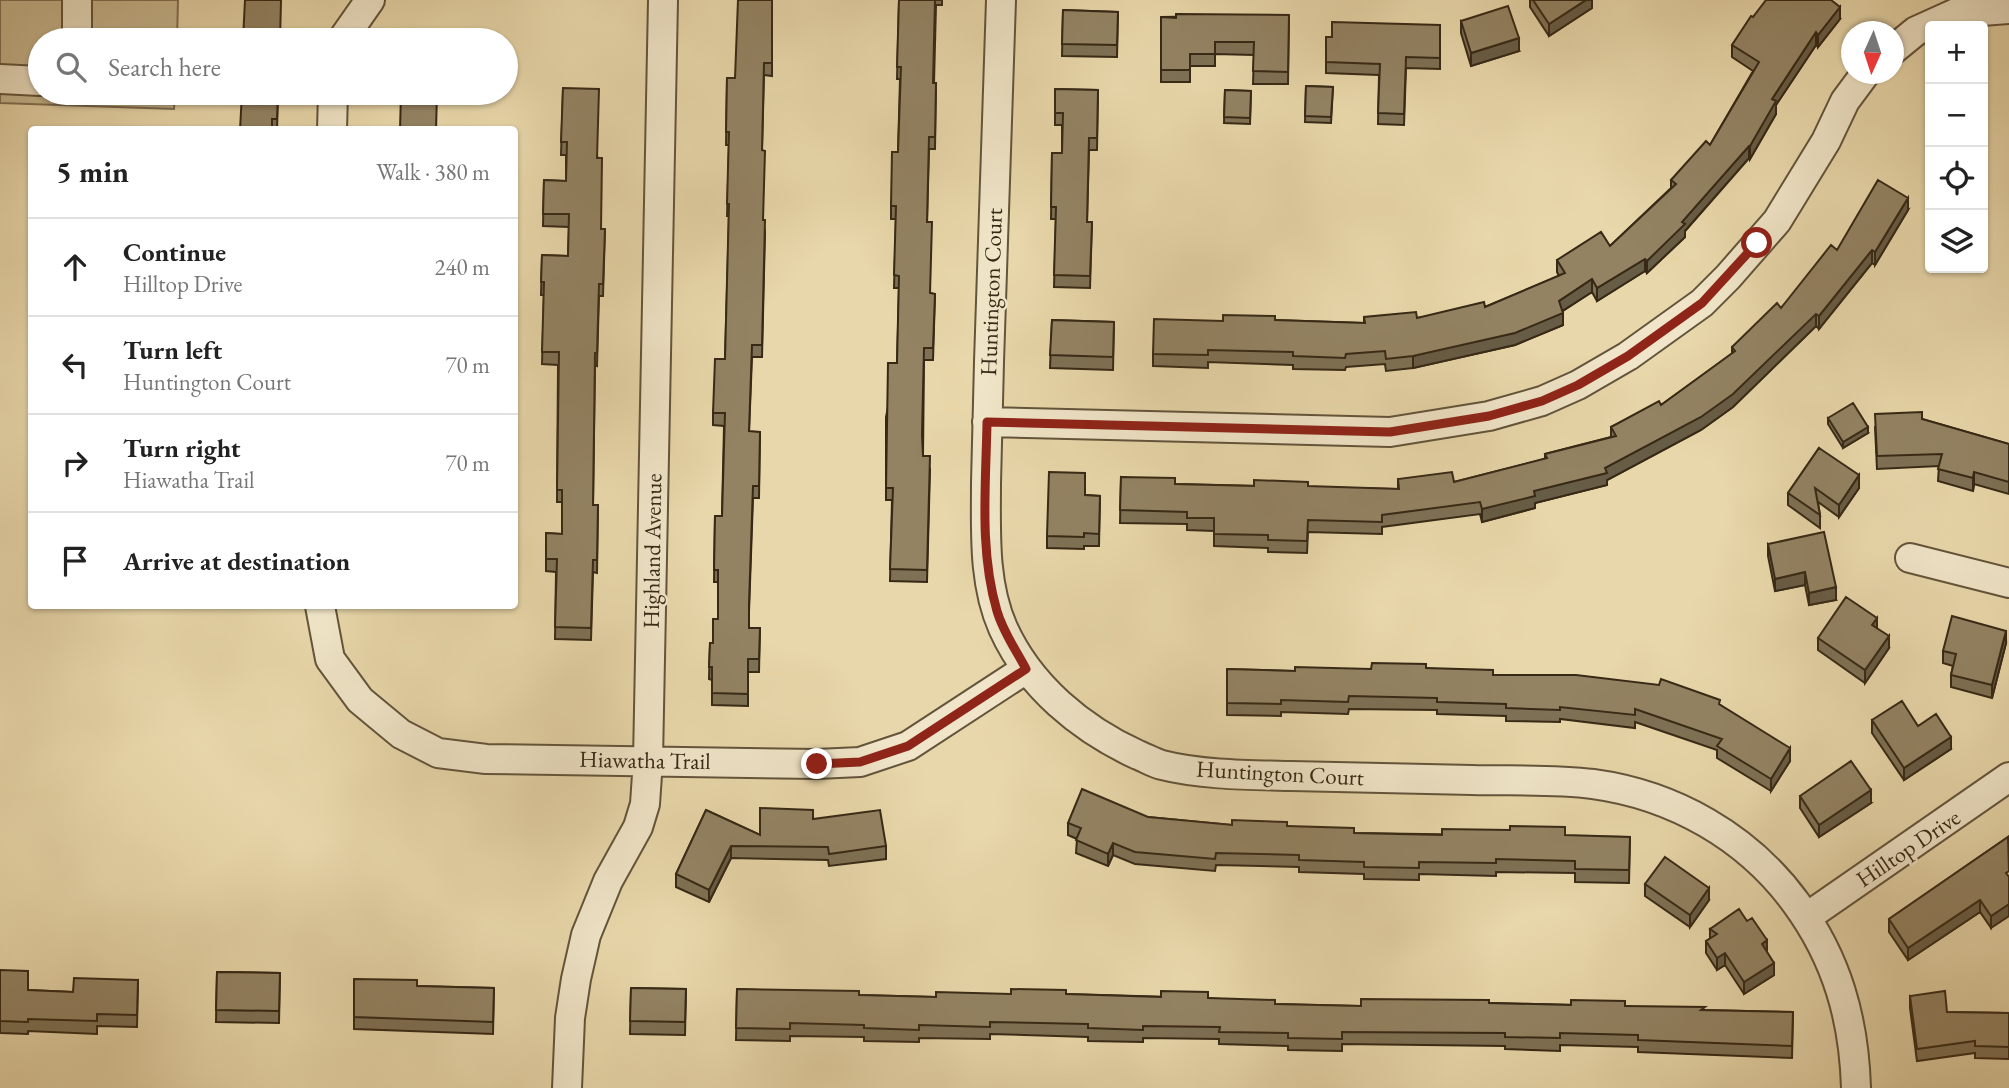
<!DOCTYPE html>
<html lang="en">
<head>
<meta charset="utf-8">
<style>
  body { margin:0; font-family:"EB Garamond",serif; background:#f2f2f2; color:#222 }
  .controls { position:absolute; right:21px; top:21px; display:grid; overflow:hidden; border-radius:7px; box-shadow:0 2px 5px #0004 }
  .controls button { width:63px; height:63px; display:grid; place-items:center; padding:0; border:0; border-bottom:2px solid #e0e0e0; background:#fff; color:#222; font:35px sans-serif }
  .compass { position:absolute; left:1841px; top:21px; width:63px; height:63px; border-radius:50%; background:#fff; box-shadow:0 2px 5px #0004; rotate:183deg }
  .stop { position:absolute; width:21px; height:21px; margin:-16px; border:5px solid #8f2418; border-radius:50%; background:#fff }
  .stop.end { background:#8f2418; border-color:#fff; box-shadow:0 2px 7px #0008 }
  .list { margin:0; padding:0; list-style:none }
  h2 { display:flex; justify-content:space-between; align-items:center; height:91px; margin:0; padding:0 28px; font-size:30px }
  h2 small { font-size:23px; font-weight:400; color:#767676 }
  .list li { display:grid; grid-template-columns:46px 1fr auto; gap:21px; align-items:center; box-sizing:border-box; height:98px; padding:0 28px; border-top:2px solid #e0e0e0 }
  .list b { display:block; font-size:26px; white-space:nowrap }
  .list p { margin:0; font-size:23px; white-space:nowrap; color:#767676 }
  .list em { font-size:23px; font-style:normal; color:#767676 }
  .icon { flex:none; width:38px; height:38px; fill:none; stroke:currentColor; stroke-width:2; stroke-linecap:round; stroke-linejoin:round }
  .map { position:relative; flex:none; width:2009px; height:1088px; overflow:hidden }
  .search { position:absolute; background:#fff; box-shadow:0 2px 5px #0004; left:28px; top:28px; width:490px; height:77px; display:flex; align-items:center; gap:18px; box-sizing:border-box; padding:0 24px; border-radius:38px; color:#767676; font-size:26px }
  .panel { position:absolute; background:#fff; box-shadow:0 2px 5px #0004; left:28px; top:126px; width:490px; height:483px; border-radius:7px }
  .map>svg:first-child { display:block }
  .green { fill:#cab991; stroke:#807154; stroke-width:2 }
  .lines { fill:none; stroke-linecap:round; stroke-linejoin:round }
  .minor-casing { stroke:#63543b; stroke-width:32 }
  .minor { stroke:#f0e5c8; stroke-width:28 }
  .wall { fill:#7e7155; stroke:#372916; stroke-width:2 }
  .shaded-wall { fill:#675c45; stroke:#372916; stroke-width:2 }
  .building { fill:#938363; stroke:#372916; stroke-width:2 }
  .route { stroke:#8f2418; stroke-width:9 }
  .labels { text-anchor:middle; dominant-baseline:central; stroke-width:5; stroke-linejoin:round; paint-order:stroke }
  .street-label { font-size:23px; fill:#372916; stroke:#f0e5c8 }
</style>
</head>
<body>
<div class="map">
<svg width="2009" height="1088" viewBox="0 0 2009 1088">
  <rect width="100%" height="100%" fill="#e8d7aa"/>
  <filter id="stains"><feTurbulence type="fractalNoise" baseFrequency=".00286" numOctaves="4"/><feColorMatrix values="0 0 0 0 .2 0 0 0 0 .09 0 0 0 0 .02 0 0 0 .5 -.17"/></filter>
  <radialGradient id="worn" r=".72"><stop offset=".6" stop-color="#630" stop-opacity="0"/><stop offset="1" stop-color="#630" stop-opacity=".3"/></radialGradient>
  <path class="green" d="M0 0H178L177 40H40V93H175L174 109 0 103Z"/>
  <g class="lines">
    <g class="minor-casing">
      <path id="minor" d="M1001 0C997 121 993 242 989 362 988 403 987 443 986 483 986 531 983 583 1003 628 1029 686 1081 729 1138 755 1146 758 1154 763 1162 765 1201 775 1250 775 1291 776 1351 777 1412 779 1472 780 1512 781 1553 779 1593 784 1674 795 1748 837 1796 903 1837 959 1854 1019 1856 1088
        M77 40V0
        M342 40 370 0
        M1894 49 1916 31 1956 13 2009 9
        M0 79 40 81
        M332 130 333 93
        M987 422 1390 432 1489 416 1542 401 1578 385 1628 356 1702 303 1728 277 1777 221 1826 141 1845 101 1865 74
        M1910 558 2009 583
        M320 606 330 659 360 700 401 734 438 753 486 759 817 764 860 762 908 746 1026 669
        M1807 917 2009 777
        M567 1088 570 1018 576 979 586 935 608 881 638 827 645 804 648 760 663 0"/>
    </g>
    <use href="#minor" class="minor"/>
  </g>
  <path class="wall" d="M772 0V76L764 75 762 150 763 220 765 232 762 357H752L749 432H760L759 498H753L749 612V628H760L759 672H748V706L712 705V680L709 679 710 643H713L718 619V582H714L715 516H722L724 426 713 425V413L725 359 729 216H727L729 145H726L727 78H735Z
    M899 0H942V5H936L934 83H936L935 149H929L927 222 930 293 935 294 933 360H924L923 456 930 469 927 582 890 581 892 500H886V417L897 363 899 288H894L896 219H891V206L898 152 900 79H897Z
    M1530 0H1592V8L1549 36 1530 7Z
    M1063 10 1118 12 1117 57 1062 56Z
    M1289 15 1288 84H1253L1254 55 1215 54V66H1190V82H1161V17Z
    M1753 17 1840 19 1818 47 1816 45 1776 105V114L1750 159 1749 158 1685 231V237L1647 273 1645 271 1597 301 1592 292 1563 311V325L1515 345 1413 368 1386 371 1385 364 1346 367 1345 370 1293 369V365L1208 362V368L1153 366V354L1223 321 1275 320 1364 323V317L1417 318 1485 307 1559 276 1557 272V260L1610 246 1671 188V180L1710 145 1753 71 1732 57V45Z
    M1461 21 1519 51 1471 66 1461 33Z
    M1440 25V69L1406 68 1404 125 1378 124 1379 75 1326 73V37H1332Z
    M1306 86 1333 87 1331 123 1305 122Z
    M563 88 598 158 601 229H605L603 296H599L597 366 595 365 593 505H598L597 573 593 572 591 640 555 639 556 572 546 571V533L562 534V502H557L558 365 542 364 544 295H541L542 255 568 256 569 227 543 226 544 180 566 181V155H561Z
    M1055 89 1098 90 1097 150H1089L1087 222H1092L1090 288 1054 287 1056 219H1051L1052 153H1062V125H1055Z
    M1225 90 1251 91 1250 124 1224 123Z
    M278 93 277 130H240Z
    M1908 210 1875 265 1872 263 1819 329 1816 326 1733 407 1701 430 1607 480V485L1535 503V508L1482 522 1480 514 1382 527V534L1308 532 1307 553 1268 552V548L1214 546V531L1187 530V524L1120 523 1121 477 1175 484 1398 489V479L1454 482 1545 459V454L1611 437V427L1661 405 1732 354V347L1781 308 1837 250Z
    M1052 320 1114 322 1113 370 1050 368Z
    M1828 418 1868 433 1843 448 1828 424Z
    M1922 419 2009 444V494L1974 484 1973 491 1938 481 1939 466 1877 469 1875 427Z
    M1819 448 1859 488 1839 517 1818 502 1820 515V528L1788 505V493Z
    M1085 495 1100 496 1099 546H1084V549L1047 548V536Z
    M1768 544 1836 600 1809 605 1805 585 1775 591 1768 556Z
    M1818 638 1889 648 1865 683 1818 650Z
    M2006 643 1992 698 1951 687V675L1953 666 1943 663V651Z
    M1426 668 1493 675 1720 705 1790 761 1771 791 1717 758V750L1635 722V728L1560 719V722L1506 721V716L1437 714V710L1349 709 1348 714 1281 712V716L1227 715V669L1295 671Z
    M1872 720 1918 726 1951 749 1904 780 1872 733Z
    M1800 796 1871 803 1819 837 1800 808Z
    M706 810 760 835 813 819 886 846V859L829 866 828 860 731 858 709 902 676 887V874Z
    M1148 817 1232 825 1287 826 1354 833 1630 837 1629 883 1575 882V873L1496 872V876L1419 874V880L1364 879V874L1299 872V867L1216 865 1215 871 1135 864 1113 855 1108 866 1076 853 1077 839 1068 835V823Z
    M2008 837 1991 928 1980 912 1908 960 1889 932V919Z
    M1645 884 1709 900 1690 927 1645 896Z
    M1710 929 1767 952 1774 975 1744 994 1725 965 1717 970 1706 953V941L1710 939Z
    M0 970 28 990 73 992 138 980 137 1027 97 1026V1034L28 1031V1034L0 1033Z
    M217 972 280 973 279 1023 216 1022Z
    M354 979 417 986 494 988 493 1034 354 1029Z
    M631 988 686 989 685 1035 630 1034Z
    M737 989 859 995 936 997 1011 994H1066L1208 998 1275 1004 1361 1006 1489 1003 1625 1006 1705 1010 1793 1012 1792 1058 1638 1052V1047L1560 1045V1051L1505 1049V1046L1342 1044V1051L1288 1050V1046L1219 1044V1039L1143 1038V1042L1088 1041V1037L990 1034V1039L919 1038V1042L864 1041V1037L790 1036V1041L736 1040Z
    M1910 996 1947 1012 2009 1013V1059L1975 1058V1053L1917 1061 1910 1008Z"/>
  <path class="shaded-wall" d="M1586 0H1592V8L1549 36V24Z
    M1840 7V19L1818 47V35Z
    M1816 32V45L1776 105V114L1750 159V146L1772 99Z
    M1519 38V51L1471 66V53Z
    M1749 146V158L1685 231V237L1647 273V261Z
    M1908 198V210L1875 265V252Z
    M1872 250V263L1819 329V316Z
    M1645 259V271L1597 301V288Z
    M1592 279V292L1559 313V301Z
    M1563 313V325L1515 345 1413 368V356Z
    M1816 314V326L1733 407 1701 430 1607 480V485L1535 503V508L1482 522V509L1534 491Z
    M1868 427V433L1843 448V442Z
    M1974 472V484L1973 491V478Z
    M1859 475V488L1839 517V505Z
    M1805 572V585L1775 591V579Z
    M1836 587V600L1809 605V593Z
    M1877 618V630L1872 625Z
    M2006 631V643L1992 698V685Z
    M1889 636V648L1865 683V670Z
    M1951 737V749L1904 780V768Z
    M1790 748V761L1771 791V779Z
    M1871 790V803L1819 837V825Z
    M1113 843V855L1108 866V854Z
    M731 846V858L709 902V890Z
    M1709 888V900L1690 927V915Z
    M1980 900V912L1908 960V948Z
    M2009 904V916L1991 928V916Z
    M1767 940V953L1762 944Z
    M1725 953V965L1717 970V958Z
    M1774 963V975L1744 994V982Z"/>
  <path class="building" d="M245 0H281L280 40H243Z
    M738 0H772V63H764L762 150 765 151 763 220H765L762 345H752L749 431 760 432 759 486H753L749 604V628H760L759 659H748V694L712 693V667H709L710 643H713V619H718V570H714L715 516H722L725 413H713L715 359H725L729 204H727L729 132H726L727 78H735Z
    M899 0H935L933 83H936L935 137H929L927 222H932L930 293 935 294 933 348H924L922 435 923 456H930L927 570 890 569 893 488H886L888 363H897L899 276 894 275 896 206H891L892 152H898L901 67H897Z
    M1533 0H1586L1549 24Z
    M1766 0H1831L1840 7 1818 35 1816 32 1772 99 1776 101 1750 146H1749L1682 222 1685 224 1647 261 1645 259 1597 288 1592 279 1559 301 1563 313 1515 333 1413 356 1386 359 1385 351 1346 354 1345 358 1293 356V352L1208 350V355L1153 354 1154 319 1223 321V315L1275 316V320L1365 323 1364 317 1416 312 1417 318 1484 302 1485 307 1565 273 1557 260 1601 232 1610 246 1676 184 1671 180 1706 141 1710 145 1759 62 1732 45 1751 16 1753 17Z
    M1508 6 1519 38 1471 53 1461 21Z
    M1063 10 1118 12 1117 45 1062 44Z
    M1176 14 1289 15 1288 72 1253 71 1254 42H1215V54H1190V70H1161V17L1176 18Z
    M1332 22 1440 25V58L1406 57 1404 114 1378 113 1380 64 1326 62V37H1332Z
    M1306 86 1333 87 1331 117 1305 116Z
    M563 88 599 89 597 158H602L601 229H605L603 284H599L597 353H595L593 505H598L597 560H593L591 628 555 627 557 559H546V533L562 534V490H557L559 352H542L544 282H541L542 255 568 256 569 214H543L544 180 566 181 567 142H561Z
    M1055 89 1098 90 1097 138H1089L1087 222H1092L1090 276 1054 275 1056 207H1051L1052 153H1062L1063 113H1055Z
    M1225 90 1251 91 1250 118 1224 117Z
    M242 93H278L277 119H272V130H240Z
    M401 93H437L436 130H400Z
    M1878 180 1908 198 1875 252 1872 250 1819 316 1816 314 1733 394 1701 417 1605 468 1607 473 1534 491 1535 496 1482 509 1480 502 1382 515V522L1308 520 1307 541 1268 540V535L1214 534V518H1187V512L1120 510 1121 477 1175 478V484L1254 486V480L1308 482V486L1399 489 1398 479 1452 472 1454 482 1547 458 1545 454 1616 436 1611 427 1659 401 1661 405 1735 351 1732 347 1777 303 1781 308 1831 245 1837 250Z
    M1052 320 1114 322 1113 357 1050 355Z
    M1853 403 1868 427 1843 442 1828 418Z
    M1922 412V419L2009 444V482L1974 472 1973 478 1938 469 1942 454 1877 456 1875 414Z
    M1819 448 1859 475 1839 505 1815 488 1820 515 1788 493Z
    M1049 472 1085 473V495L1100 496 1099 534 1084 533V537L1047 536Z
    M1824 532 1836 587 1809 593 1805 572 1775 579 1768 544Z
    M1846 597 1877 618 1872 625 1889 636 1865 670 1818 638Z
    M1952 616 2006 631 1992 685 1951 675 1956 654 1943 651Z
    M1372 663 1426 664V668L1493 670V675H1576L1659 685 1661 679 1720 700 1719 704 1790 748 1771 779 1717 746 1722 739 1635 709V715L1560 707V710L1506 708V704L1437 702V698L1349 696 1348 702 1281 700V704L1227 703V669L1295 671V667L1371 669Z
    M1902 701 1918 726 1936 714 1951 737 1904 768 1872 720Z
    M1851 761 1871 790 1819 825 1800 796Z
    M1082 789 1148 817 1232 825V820L1287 822V826L1354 828V833L1442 835V829L1510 830V826L1565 827V835L1630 837 1629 870 1575 869V861L1496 859V863L1419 862V868L1364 867V862L1299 860V855L1216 853 1215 859 1135 852 1113 843 1108 854 1076 840 1081 828 1068 823Z
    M760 808 813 810V819L880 810 886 846 829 854 828 847 731 846 709 890 676 874 706 810 760 835Z
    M2008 837 2009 871 2006 873 2009 877V904L1991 916 1980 900 1908 948 1889 919Z
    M1665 857 1709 888 1690 915 1645 884Z
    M1739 909 1747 921 1752 918 1767 940 1762 944 1774 963 1744 982 1725 953 1717 958 1706 941 1717 934 1710 929Z
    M0 970 28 971V990L73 992 74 978 138 980 137 1015 97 1014V1021L28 1019V1022L0 1021Z
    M217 972 280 973 279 1011 216 1010Z
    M354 979 417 980V986L494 988 493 1022 354 1017Z
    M631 988 686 989 685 1022 630 1021Z
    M737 989 859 991V995L936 997V992L1011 994V989L1066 990V994L1161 997V991L1208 992V998L1275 1000V1004L1361 1006V999L1489 1000V1003L1571 1005V1000L1625 1001V1006L1705 1007 1701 1010 1793 1012 1792 1046 1638 1040V1035L1560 1033V1038L1505 1037V1033L1342 1032V1039L1288 1038V1033L1219 1032 1220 1027 1143 1026V1030L1088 1028V1024L990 1022V1027L919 1025V1030L864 1028V1025L790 1023V1029L736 1028Z
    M1945 991 1947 1012 2009 1013V1047L1975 1046V1041L1917 1049 1910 996Z"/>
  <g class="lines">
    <path class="route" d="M817 764 860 762 908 746 1026 669C1016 650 1003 632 997 611 979 550 986 484 987 422L1390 432 1489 416 1542 401 1578 385 1628 356 1702 303 1757 243"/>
  </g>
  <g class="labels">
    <g class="street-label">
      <text transform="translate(991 292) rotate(-88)">Huntington Court</text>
      <text transform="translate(652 551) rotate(-89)">Highland Avenue</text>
      <text transform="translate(645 760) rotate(1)">Hiawatha Trail</text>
      <text transform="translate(1280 773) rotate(3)">Huntington Court</text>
      <text transform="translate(1908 848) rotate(-34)">Hilltop Drive</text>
    </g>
  </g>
  <rect width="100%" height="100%" filter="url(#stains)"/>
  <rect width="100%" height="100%" fill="url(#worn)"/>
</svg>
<div class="controls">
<button>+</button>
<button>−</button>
<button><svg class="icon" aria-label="locate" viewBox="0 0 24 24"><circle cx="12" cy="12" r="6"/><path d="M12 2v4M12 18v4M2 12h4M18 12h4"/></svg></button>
<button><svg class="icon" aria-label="layers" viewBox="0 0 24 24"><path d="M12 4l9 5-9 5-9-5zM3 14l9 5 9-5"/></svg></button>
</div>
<svg class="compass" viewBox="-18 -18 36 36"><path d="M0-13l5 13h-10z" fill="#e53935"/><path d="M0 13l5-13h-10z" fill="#767676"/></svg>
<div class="stop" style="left:1757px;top:243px"></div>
<div class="stop end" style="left:817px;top:764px"></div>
<div class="search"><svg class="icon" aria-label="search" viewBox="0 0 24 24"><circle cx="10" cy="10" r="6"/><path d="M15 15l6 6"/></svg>Search here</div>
<section class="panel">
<h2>5 min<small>Walk · 380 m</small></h2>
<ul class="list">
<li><svg class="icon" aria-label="ahead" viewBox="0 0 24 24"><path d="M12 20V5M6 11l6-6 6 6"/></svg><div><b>Continue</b><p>Hilltop Drive</p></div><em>240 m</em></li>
<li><svg class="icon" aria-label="left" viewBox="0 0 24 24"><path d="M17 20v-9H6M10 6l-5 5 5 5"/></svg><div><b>Turn left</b><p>Huntington Court</p></div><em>70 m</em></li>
<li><svg class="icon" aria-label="right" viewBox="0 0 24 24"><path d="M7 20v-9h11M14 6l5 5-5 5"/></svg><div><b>Turn right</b><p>Hiawatha Trail</p></div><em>70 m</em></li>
<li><svg class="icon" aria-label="arrive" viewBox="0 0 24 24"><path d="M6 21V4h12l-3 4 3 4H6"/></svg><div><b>Arrive at destination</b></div></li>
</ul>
</section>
</div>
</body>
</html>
